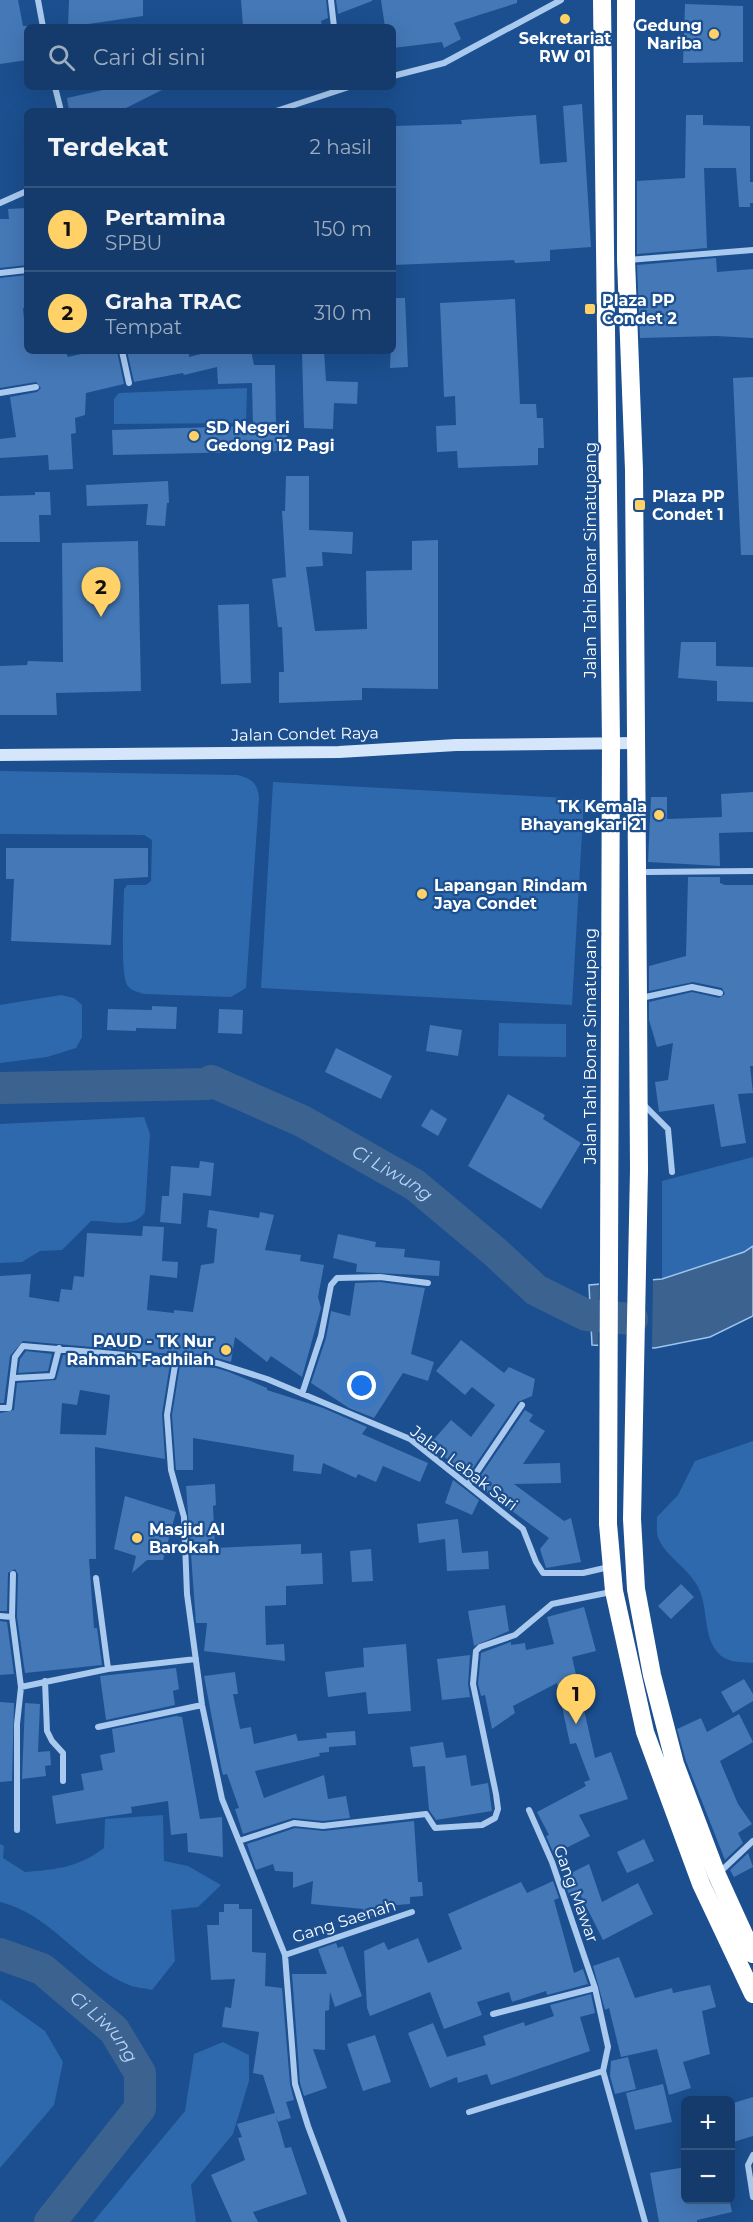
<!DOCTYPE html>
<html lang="id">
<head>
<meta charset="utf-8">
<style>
  body { margin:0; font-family:Montserrat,sans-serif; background:#1d4271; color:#f1f3f6 }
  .controls { position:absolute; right:18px; bottom:18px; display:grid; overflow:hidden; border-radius:9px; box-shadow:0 6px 24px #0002 }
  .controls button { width:54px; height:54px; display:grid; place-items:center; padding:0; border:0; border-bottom:2px solid #33557e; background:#143b6b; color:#f1f3f6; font:30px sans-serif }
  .you { position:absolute; left:362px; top:1386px; width:21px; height:21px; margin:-15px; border:4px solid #fff; border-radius:50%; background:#1a73e8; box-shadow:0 0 0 9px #1a73e833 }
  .badge { display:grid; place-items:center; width:39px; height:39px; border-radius:50%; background:#ffd166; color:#111; font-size:20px; font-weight:700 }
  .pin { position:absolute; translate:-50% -50px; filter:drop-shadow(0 2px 3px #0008) }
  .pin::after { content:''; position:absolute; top:32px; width:21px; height:18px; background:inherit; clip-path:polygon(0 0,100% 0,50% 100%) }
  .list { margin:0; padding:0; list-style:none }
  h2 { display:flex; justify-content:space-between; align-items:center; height:78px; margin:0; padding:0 24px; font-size:26px }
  h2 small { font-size:20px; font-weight:400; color:#9dadc1 }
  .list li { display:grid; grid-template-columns:39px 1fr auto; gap:18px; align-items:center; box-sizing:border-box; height:84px; padding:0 24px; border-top:2px solid #33557e }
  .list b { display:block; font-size:22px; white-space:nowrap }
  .list p { margin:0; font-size:20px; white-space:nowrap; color:#9dadc1 }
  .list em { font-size:20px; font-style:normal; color:#9dadc1 }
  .icon { flex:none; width:33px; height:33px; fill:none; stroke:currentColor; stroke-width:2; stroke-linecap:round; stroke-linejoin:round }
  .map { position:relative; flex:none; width:753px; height:2222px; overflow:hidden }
  .search { position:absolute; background:#143b6b; box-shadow:0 6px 24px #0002; left:24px; top:24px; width:372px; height:66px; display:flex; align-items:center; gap:15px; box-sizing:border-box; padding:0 21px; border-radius:9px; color:#9dadc1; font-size:22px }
  .panel { position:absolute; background:#143b6b; box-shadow:0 6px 24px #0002; left:24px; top:108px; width:372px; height:246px; border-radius:9px }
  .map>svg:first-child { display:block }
  .green { fill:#2e69ad }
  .water { fill:#3c6290; stroke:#9cc4f0; stroke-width:1.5 }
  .pier { fill:#1b4f8f }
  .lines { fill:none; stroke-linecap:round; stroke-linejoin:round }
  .river { stroke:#3c6290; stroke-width:32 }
  .building { fill:#4478b7; fill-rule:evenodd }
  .street { stroke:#a9c9ee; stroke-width:6 }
  .secondary { stroke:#d6e6fa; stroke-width:12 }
  .highway { stroke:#fff; stroke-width:18 }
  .poi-dot { fill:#ffd166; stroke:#1b4f8f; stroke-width:2 }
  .labels { text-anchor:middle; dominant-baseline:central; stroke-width:4.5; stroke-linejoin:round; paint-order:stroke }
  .poi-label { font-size:16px; font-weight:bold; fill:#fff; stroke:#1b4f8f; text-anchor:start }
  .street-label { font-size:16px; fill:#fff; stroke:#1b4f8f }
  .water-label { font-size:18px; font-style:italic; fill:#b5d3f5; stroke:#1b4f8f }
</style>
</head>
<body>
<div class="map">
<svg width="753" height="2222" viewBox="0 0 753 2222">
  <rect width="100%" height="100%" fill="#1b4f8f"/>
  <path class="green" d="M247 388 246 423 114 424V399L119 393Z
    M0 771 237 775C251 778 258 783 259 798L246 988 231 997 144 994C138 992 131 991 127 985 120 971 124 908 124 889L127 885H146L151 881 152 840 144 835 0 834Z
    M273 782 584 799 572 1005 261 988Z
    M61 995 74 998 82 1005V1037L76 1048 47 1057 0 1063V1005Z
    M499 1023 566 1024V1057L498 1056Z
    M144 1117 150 1134 145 1212C133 1230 111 1220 91 1221L62 1250 40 1251 22 1262 0 1263V1124Z
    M753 1157V1246L745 1252 662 1279V1181Z
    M753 1441V1663C739 1662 724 1663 715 1649 703 1631 708 1606 698 1587 688 1568 668 1558 659 1540 656 1534 657 1524 657 1517L678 1495 695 1461Z
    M163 1815 164 1861 188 1866 221 1885 198 1907 171 1910 175 1961 152 1990C145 1988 136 1988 129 1985 81 1966 51 1914 0 1902V1844L4 1846 3 1858 25 1872C58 1869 77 1868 104 1848L105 1819Z
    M0 1999 45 2031 63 2062 54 2105 0 2168Z
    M223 2042 249 2055V2081L233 2134 191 2185 196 2222H93L185 2111 194 2054Z"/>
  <path class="water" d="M753 1246V1316L710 1337 655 1348 592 1345 589 1285 662 1279 744 1252Z"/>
  <path class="pier" d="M653 1277 652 1351 598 1349 599 1281Z"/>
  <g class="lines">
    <g class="river">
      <path id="s1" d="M0 1088 208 1084 211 1081 302 1121 415 1185 495 1252 536 1290 586 1315 632 1319"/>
      <path id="s2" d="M0 1954 42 1969 114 2030 140 2073V2108L50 2222"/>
    </g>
  </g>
  <path class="building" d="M0 0H18L23 26H27V60L0 64Z
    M69 0H143V16L68 27Z
    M241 0H326L328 18 321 21 322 27H243Z
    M336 0H372V1L338 14Z
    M381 0H517V3L454 23 461 39 444 48 442 42 393 48V27H385Z
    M685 4 743 6V62L683 63Z
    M102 87H168L120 111H69L67 98 103 90Z
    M582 104 591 247 550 250V261L515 263 514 260 393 265V126L462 124 461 120 536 115 540 164 567 162 563 106Z
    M686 115H703V125L750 126V182H753V203H750V207H739L736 168H704L707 248 637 254V181L685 178Z
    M27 208V265L0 268V219H9L8 209Z
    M716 258 717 272 753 269V338L716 336 640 338 637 265Z
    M27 275V308H23L27 351H65L68 357 95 351H117L124 384 86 393 85 415 75 418 76 433 71 434 73 469 49 470 48 455 0 458V439L16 437 10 397 37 392 41 388 36 382 0 388V278Z
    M393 298H405L408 367 390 368Z
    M515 299 520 404H536L537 418H543L544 448H538V465L458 468 457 451 437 452 436 426 456 425 455 396 444 397 440 303Z
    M127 351H189V357L213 351H251L254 365H275L276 428 287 427 288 451 113 455 112 430 253 426 252 383 218 384 217 367 184 375 183 373 134 382Z
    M302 351H324L326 381 358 382 357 404 334 403 333 429 304 428Z
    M753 377V555H741L733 378Z
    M286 476H309V530L353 532 352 554 322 552 323 566 306 567 315 631 367 629 366 571 412 570V541L438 540V689L362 688V700L279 703V672H284L282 627H278L272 579 286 577 282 511H285Z
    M168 481 169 503H167L165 526 146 525 148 504 87 506 86 485Z
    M35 492H50L51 515H39L40 542H0V496L35 495Z
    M138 541 141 691 56 693 57 715H0V666L27 665 28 661 63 662 62 543Z
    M249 604 251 683 221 684 218 605Z
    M681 642H716V666L753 667V702L717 701V681L678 678Z
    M753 792V832L719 833 720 866 648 862 651 797H667V819L722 817 721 794Z
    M6 848H148V877L114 879 111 945 11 941 14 879H6Z
    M688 877H720V883L725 885H753V1066H750L753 1093 738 1094 746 1143 721 1147 714 1104 659 1112 655 1082 668 1080 673 1043 657 1047 649 1020V1002L692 992 719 998 725 994 722 988 693 982 649 991V966L686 956Z
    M152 1006 177 1007 176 1029 136 1028V1031L107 1030 108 1009 152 1010Z
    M219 1009 243 1010 242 1034 218 1033Z
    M430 1025 462 1030 458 1056 426 1051Z
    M336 1048 392 1076 381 1099 325 1072Z
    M508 1094 545 1115 543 1119 581 1143 541 1209 468 1166Z
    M431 1109 447 1119 438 1136 421 1126Z
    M200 1161 214 1163 211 1196 183 1193 181 1224 160 1222 162 1196H169L171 1166 199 1168Z
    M209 1210 259 1218 260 1212 274 1215 265 1250 301 1255 300 1261 324 1265 318 1297 321 1308 302 1377 271 1356 267 1362 235 1337 231 1362 217 1358 23 1341 10 1356 4 1403H0V1276L31 1274 29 1297 59 1302 61 1289 72 1290 74 1276 84 1277 87 1233 142 1236 143 1226 164 1227 162 1261 178 1262 177 1278 150 1275 147 1310 174 1313V1310L193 1312 201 1265 214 1263 217 1229 207 1227Z
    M338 1234 376 1242 375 1247 405 1249 404 1257 440 1261 439 1276 356 1272 357 1264 333 1258Z
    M380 1282 425 1288 411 1354 434 1362 428 1381 403 1373 374 1418 349 1408 311 1383 326 1338 331 1311 350 1316 355 1283Z
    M461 1340 504 1373 509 1367 535 1379 532 1396 518 1402 467 1477 430 1444 451 1420 471 1437 495 1405 472 1387 465 1395 436 1371Z
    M26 1351 52 1354 48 1371 18 1373 20 1359Z
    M63 1355 170 1364 162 1414 165 1459 95 1447 96 1559H89L94 1628H97L102 1665 25 1673 17 1617 18 1574 15 1569 8 1573 7 1611H0V1413L14 1410 17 1383 56 1380ZM80 1390 110 1395 106 1435 60 1434 62 1403 77 1405Z
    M180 1365 216 1368 229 1372 267 1388V1390L323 1408 367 1427 362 1434 428 1463 420 1482 383 1466 376 1482 358 1474 356 1478 323 1463 321 1474 293 1471 294 1455 193 1438V1470H176L172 1415Z
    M525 1410 533 1415 529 1421 545 1431 523 1464 560 1463 561 1483 514 1484 564 1521 571 1518 581 1562 546 1568 540 1549 549 1538 475 1484Z
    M453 1480 479 1500 472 1515 445 1503Z
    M215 1484 216 1505 213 1506 215 1548 301 1544V1554L322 1553 323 1584 286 1586V1605L265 1606 266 1645 284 1644 285 1661 204 1651 207 1623H196L186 1486Z
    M125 1496 176 1512 163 1560H147L132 1573 136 1556 114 1549Z
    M458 1519 462 1553 488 1551 489 1569 447 1571 445 1539 419 1543 417 1524Z
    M371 1549 373 1581 352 1582 350 1551Z
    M681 1584 694 1597 671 1619 658 1606Z
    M505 1605 509 1631 474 1646 468 1611Z
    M584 1607 596 1651 572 1657 582 1701 595 1758 611 1752 628 1799 579 1815 590 1836 554 1854 546 1836 549 1835 537 1812 586 1786 584 1782 590 1780 576 1743 570 1744 557 1683 513 1706 515 1713 492 1729 485 1695 481 1696 478 1684 481 1653 511 1642V1645L525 1643 526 1650 554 1644 547 1617Z
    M0 1621 7 1622 14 1674 0 1675Z
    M406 1644 411 1711 368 1714 366 1692 328 1697 325 1672 364 1667 363 1648Z
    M470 1655 468 1684 470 1697 442 1700 437 1659Z
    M176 1668 179 1689 173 1691 175 1705 106 1720 100 1676Z
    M235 1672 238 1694H233L240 1729 251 1727 254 1744 296 1734 298 1741 327 1738 326 1733 355 1731 356 1745 329 1747V1752L319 1753 320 1756 255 1771 264 1798 324 1775 328 1799 346 1796 350 1818 323 1821 293 1818 243 1834 235 1809 239 1808 227 1774 223 1775 221 1767 204 1676Z
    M744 1679 753 1694V1701L733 1713 721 1692Z
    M0 1702 14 1703 12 1781 0 1782Z
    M25 1703 40 1704 38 1752 50 1751 51 1765 45 1766 46 1776 22 1779Z
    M739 1714 753 1742 720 1761 738 1804 752 1824 738 1833 743 1843 725 1860 686 1761 677 1729 701 1718 707 1732Z
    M176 1716 182 1717 200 1819 222 1817 223 1857 188 1852 187 1833 171 1835 168 1801 131 1807 132 1813 56 1824 52 1796 84 1790 81 1774 103 1770 100 1755 115 1752 112 1729Z
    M443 1742 446 1758 466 1755 471 1786 488 1783 492 1811 436 1820 429 1810 425 1766 413 1767 410 1747Z
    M414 1821 418 1882H422L423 1896 410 1897V1904L385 1906V1915L363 1916V1909L311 1904 313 1881 293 1888V1872L275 1871 273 1864 256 1870 247 1844 295 1828 324 1831Z
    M644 1839 654 1861 627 1873 617 1852Z
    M748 1853 753 1867 734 1877 730 1870Z
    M589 1864 602 1902 638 1883 653 1914 603 1940 579 1892 569 1895 563 1877Z
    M553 1881 559 1898 554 1900 574 1973 583 1969 588 1984 547 1995 546 1991 512 2002 509 1992 477 2002 482 2015 444 2029 430 1992 370 2016 367 2008 364 1951 384 1942 388 1950 418 1938 428 1963 462 1949 448 1914 521 1882 527 1893Z
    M224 1904H239V1909H252V1952L266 1953 265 1986 282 1988 290 2084 294 2100 286 2102 291 2118 277 2122 276 2116 285 2148 291 2147 307 2194 253 2212 258 2222H232L211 2175 245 2160 238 2138 242 2137 237 2124 275 2113 263 2075 253 2073 259 2032 222 2027 225 2007 231 2008 235 1979 211 1980 207 1925H219V1912H224Z
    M336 1943 338 1948 343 1946 362 1996 335 2007 330 1992 329 2010 325 2011V2050L313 2049 327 2088 304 2096 300 2083 292 1974H327L318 1949Z
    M619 1957 635 1998 672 1988 673 1993 710 1985 716 2007 702 2011 710 2054 683 2062 691 2088 669 2095 657 2049 621 2057 609 2008 605 2010 593 1966Z
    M591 1994 595 2013 580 2017 590 2051 491 2085 487 2074 458 2083 457 2077 430 2088 408 2033 433 2023 447 2057 486 2045 483 2036 524 2022 525 2026 554 2016 550 2005Z
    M375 2035 391 2082 363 2091 347 2044Z
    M628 2057 636 2089 615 2094 610 2076 611 2061Z
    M663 2084 672 2122 635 2130 626 2093Z
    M753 2097V2136L730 2143V2104Z
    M686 2167V2199H729L732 2212 697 2220V2222H659L650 2173Z"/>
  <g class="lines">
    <path class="street" d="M38 0 43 27
      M331 0 334 27
      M393 76 444 63 561 0
      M55 87 61 111
      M276 111 349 87
      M0 203 27 191
      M628 260 753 250
      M0 273 27 270
      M122 351 129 383
      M0 393 36 387
      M647 872 753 871
      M641 998 692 987 720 993
      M641 1102 668 1129 672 1172
      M176 1359 167 1415 171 1470 184 1517 187 1594 202 1705 222 1799 285 1955 295 2084 308 2126 344 2222
      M14 1378 52 1376 59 1348
      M302 1394 321 1336 331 1285 337 1278 380 1277 428 1283
      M0 1408H9L15 1357 23 1346 217 1363 267 1379 410 1439 523 1529 536 1562 543 1573H583L609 1567
      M468 1485 522 1405
      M13 1574 12 1617 21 1687 108 1669 196 1659
      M96 1578 108 1669
      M0 1616 12 1617
      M45 1681 47 1731 52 1741 63 1753V1781
      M98 1727 202 1705
      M17 1830V1724L21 1687
      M239 1841 294 1823 323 1826 426 1814 435 1828 482 1825 495 1818 498 1809 496 1794 473 1684 476 1651 480 1647 515 1635 552 1604 611 1592
      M719 1873 753 1841
      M285 1955 412 1912
      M595 1988 608 2047 603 2071
      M493 2014 595 1988 552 1862 529 1810
      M603 2071 645 2222
      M469 2112 603 2071
      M753 2155 748 2165 753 2197"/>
    <path class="secondary" d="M0 755 339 752 456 745 636 743"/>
    <path class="highway" d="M602 0 611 743 608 1524 614 1591 645 1732 701 1884 753 1994
      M626 0V260L634 470 638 999 639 1170 632 1519 636 1589 652 1675 675 1764 717 1875 753 1954"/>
  </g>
  <g class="poi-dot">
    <circle cx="565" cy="19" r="6"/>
    <circle cx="714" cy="34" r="6"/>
    <rect x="584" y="303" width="12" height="12" rx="3"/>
    <circle cx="194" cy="436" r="6"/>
    <rect x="634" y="499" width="12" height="12" rx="3"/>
    <circle cx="659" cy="815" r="6"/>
    <circle cx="422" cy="894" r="6"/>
    <circle cx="226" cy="1350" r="6"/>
    <circle cx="137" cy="1538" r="6"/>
  </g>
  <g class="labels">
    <g class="poi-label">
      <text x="702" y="25" text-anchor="end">Gedung<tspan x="702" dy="18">Nariba</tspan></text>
      <text x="565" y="38" text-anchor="middle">Sekretariat<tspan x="565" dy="18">RW 01</tspan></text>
      <text x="602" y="300">Plaza PP<tspan x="602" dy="18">Condet 2</tspan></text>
      <text x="206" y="427">SD Negeri<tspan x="206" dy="18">Gedong 12 Pagi</tspan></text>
      <text x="652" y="496">Plaza PP<tspan x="652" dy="18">Condet 1</tspan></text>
      <text x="647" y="806" text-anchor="end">TK Kemala<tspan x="647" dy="18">Bhayangkari 21</tspan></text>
      <text x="434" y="885">Lapangan Rindam<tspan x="434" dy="18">Jaya Condet</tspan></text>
      <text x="214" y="1341" text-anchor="end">PAUD - TK Nur<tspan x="214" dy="18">Rahmah Fadhilah</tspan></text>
      <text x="149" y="1529">Masjid Al<tspan x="149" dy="18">Barokah</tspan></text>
    </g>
    <g class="street-label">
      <text transform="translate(590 560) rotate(-90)">Jalan Tahi Bonar Simatupang</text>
      <text transform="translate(305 734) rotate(-1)">Jalan Condet Raya</text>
      <text transform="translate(590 1046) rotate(-90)">Jalan Tahi Bonar Simatupang</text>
      <text transform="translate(464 1468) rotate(37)">Jalan Lebak Sari</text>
      <text transform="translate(576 1894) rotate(70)">Gang Mawar</text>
      <text transform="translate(344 1921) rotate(-18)">Gang Saenah</text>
    </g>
    <g class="water-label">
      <text stroke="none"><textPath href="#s1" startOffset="416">Ci Liwung</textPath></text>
      <text stroke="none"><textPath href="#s2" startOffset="130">Ci Liwung</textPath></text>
    </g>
  </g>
</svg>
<div class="controls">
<button>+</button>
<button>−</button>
</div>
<div class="you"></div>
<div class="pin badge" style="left:576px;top:1724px">1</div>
<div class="pin badge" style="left:101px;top:617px">2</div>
<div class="search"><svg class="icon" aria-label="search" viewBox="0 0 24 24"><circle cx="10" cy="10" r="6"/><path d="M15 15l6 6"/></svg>Cari di sini</div>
<section class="panel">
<h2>Terdekat<small>2 hasil</small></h2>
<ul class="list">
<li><span class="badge">1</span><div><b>Pertamina</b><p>SPBU</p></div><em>150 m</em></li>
<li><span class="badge">2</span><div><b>Graha TRAC</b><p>Tempat</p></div><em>310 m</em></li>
</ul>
</section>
</div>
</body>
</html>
